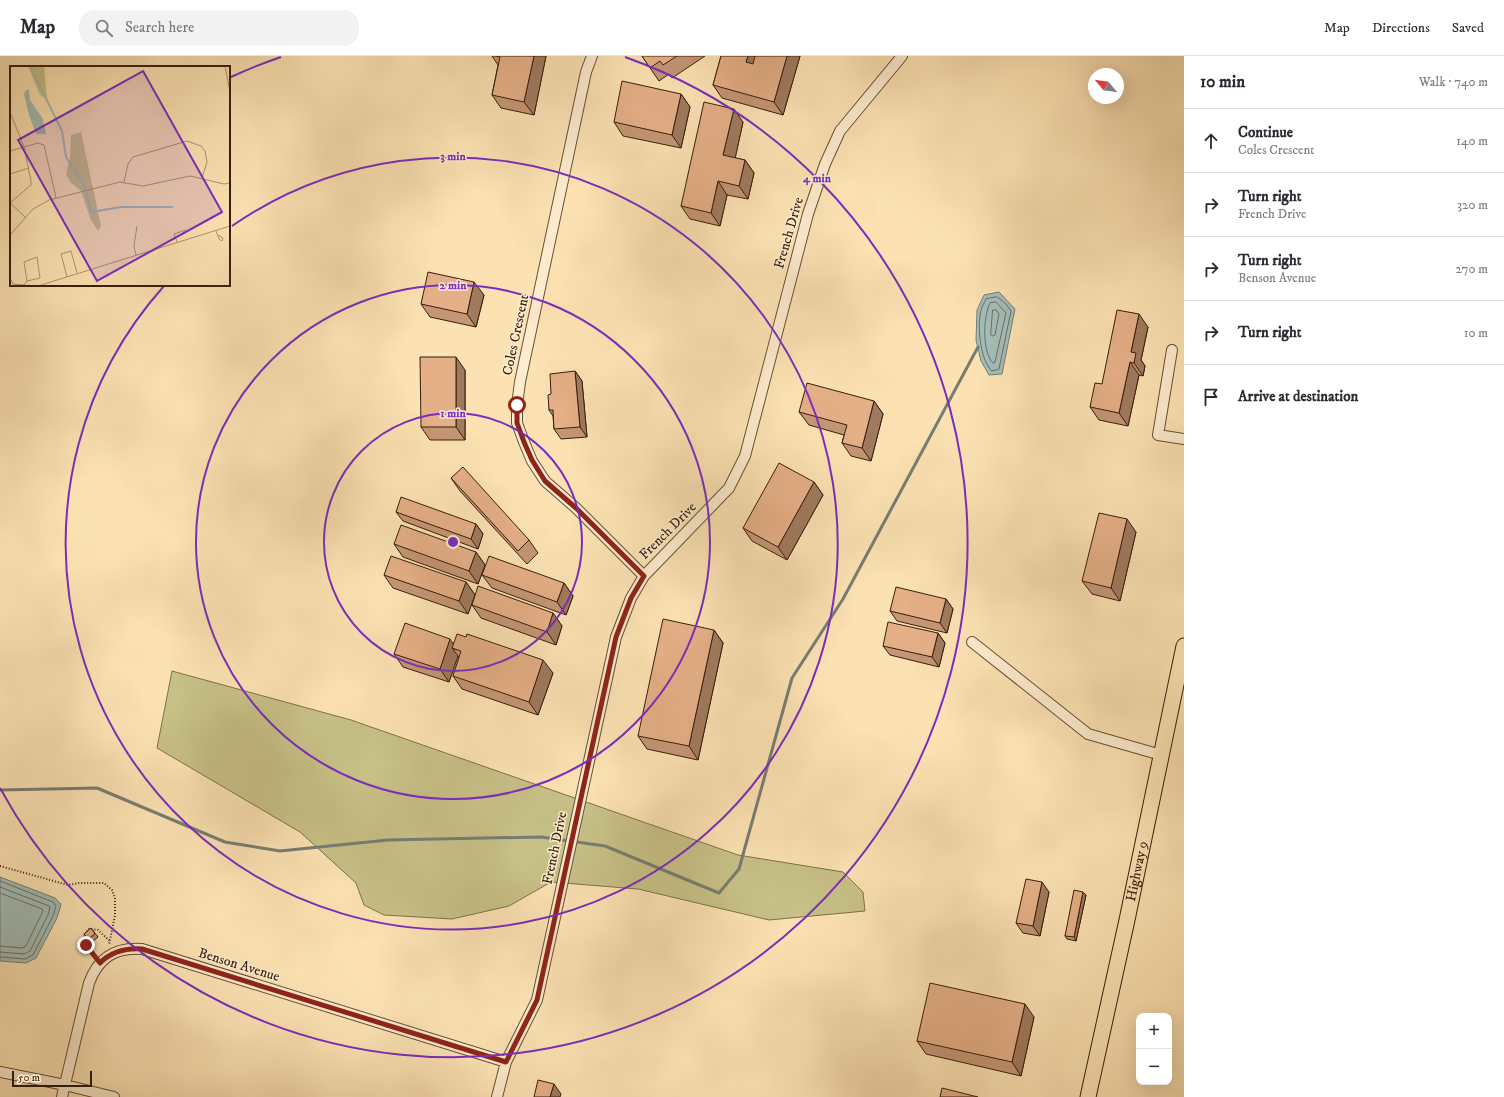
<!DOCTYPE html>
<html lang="en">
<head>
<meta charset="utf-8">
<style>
  body { margin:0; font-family:"IM FELL DW Pica",serif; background:#f2f2f3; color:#2b2b33 }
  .controls { position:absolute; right:12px; bottom:12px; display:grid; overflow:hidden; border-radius:8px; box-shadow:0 4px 16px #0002 }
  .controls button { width:36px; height:36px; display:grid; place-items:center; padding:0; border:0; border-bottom:1px solid #e1e1e2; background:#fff; color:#2b2b33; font:20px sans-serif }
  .compass { position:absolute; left:1088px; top:12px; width:36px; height:36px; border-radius:50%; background:#fff; box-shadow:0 4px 16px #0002; rotate:299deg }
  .scale { position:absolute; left:12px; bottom:10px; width:80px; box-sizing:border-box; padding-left:4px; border:2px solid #371e0e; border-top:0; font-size:11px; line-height:14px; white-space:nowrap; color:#371e0e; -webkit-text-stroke:3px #fdecce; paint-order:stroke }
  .stop { position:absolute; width:12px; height:12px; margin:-9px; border:3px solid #8f2418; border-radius:50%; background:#fff }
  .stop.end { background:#8f2418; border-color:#fff; box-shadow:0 1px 4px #0008 }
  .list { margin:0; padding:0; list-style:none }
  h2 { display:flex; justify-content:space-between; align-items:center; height:52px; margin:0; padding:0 16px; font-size:17px }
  h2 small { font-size:13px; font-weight:400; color:#7c7c81 }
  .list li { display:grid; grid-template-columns:26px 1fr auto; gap:12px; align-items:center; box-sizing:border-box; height:64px; padding:0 16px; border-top:1px solid #e1e1e2 }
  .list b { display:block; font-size:15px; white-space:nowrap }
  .list p { margin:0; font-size:13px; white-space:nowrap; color:#7c7c81 }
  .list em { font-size:13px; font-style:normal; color:#7c7c81 }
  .icon { flex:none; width:22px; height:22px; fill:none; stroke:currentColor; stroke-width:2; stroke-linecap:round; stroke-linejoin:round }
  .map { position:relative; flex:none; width:1184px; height:1041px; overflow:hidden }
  header { display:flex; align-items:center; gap:24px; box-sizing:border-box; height:56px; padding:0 20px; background:#fff; border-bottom:1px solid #e1e1e2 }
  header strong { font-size:19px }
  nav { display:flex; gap:22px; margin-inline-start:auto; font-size:14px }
  .search { width:280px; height:36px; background:#f2f2f3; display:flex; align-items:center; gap:10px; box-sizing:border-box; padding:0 14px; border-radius:16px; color:#7c7c81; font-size:15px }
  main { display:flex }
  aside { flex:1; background:#fff }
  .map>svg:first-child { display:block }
  .green { fill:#c7c187; stroke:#7f704a }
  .water { fill:#a2bcb6; stroke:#777d73 }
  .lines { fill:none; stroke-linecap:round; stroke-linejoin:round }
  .shore { stroke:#6c6d62; stroke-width:1 }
  .stream { stroke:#777d73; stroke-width:3 }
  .minor-casing { stroke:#684f37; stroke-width:12 }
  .highway-casing { stroke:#371e0e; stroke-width:17 }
  .path { stroke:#371e0e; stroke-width:2; stroke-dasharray:1 2; stroke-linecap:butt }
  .minor { stroke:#fdecce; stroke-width:10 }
  .highway { stroke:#fce2b3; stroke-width:15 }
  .wall { fill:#c59674; stroke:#371e0e }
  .shaded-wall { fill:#a07a5e; stroke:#371e0e }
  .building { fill:#e5af87; stroke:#371e0e }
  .route { stroke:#8f2418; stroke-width:5 }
  .ring { fill:none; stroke:#7b2cbf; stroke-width:2 }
  .labels { text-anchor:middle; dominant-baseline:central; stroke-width:3; stroke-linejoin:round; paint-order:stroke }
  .street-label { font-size:14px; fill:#371e0e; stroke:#fdecce }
  .inset-river { fill:none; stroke:#a2bcb6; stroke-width:2 }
  .inset-road { fill:none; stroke:#ad9471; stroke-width:1 }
  .view { fill:#7b2cbf; fill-opacity:0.15; stroke:#7b2cbf; stroke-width:2 }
  .inset-edge { fill:none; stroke:#371e0e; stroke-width:2 }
  .centre { fill:#7b2cbf; stroke:#fdecce; stroke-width:2 }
  .ring-label { font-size:12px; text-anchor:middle; font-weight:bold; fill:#7b2cbf; stroke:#fdecce; stroke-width:3; stroke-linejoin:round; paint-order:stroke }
</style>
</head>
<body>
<header>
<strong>Map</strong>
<div class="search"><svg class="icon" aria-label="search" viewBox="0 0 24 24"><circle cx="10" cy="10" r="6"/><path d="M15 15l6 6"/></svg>Search here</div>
<nav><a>Map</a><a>Directions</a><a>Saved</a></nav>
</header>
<main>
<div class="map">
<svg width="1184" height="1041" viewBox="0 0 1184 1041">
  <rect width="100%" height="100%" fill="#fce2b3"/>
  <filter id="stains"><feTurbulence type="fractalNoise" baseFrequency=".005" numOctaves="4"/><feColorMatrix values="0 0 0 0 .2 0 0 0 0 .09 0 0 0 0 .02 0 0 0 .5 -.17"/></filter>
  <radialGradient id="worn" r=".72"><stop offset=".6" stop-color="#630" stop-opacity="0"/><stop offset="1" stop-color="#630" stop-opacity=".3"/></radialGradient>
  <path class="green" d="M172 615 351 664 738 799 843 816 863 836 865 855 769 864 638 833 551 826 509 850 452 863 384 859 364 849 356 827 300 776 157 692Z"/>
  <path class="water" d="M999 236 1015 253 1002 318 989 319 981 305 976 284 977 254 984 239Z
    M0 821 55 842 61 848 57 862 36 902 26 907 0 905Z"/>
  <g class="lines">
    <path class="shore" d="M997 241 1005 247 1011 255 999 313 992 315C980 304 977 270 981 254 982 250 985 246 986 243Z
      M996 246 1006 257 995 306 993 307C982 296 983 261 990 247Z
      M993 254H996L999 258 995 279 993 280 991 279Z
      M0 825 53 846 56 850 53 860 33 899 25 903 0 901
      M0 831 49 850 50 851 48 859 30 895 24 898 0 896
      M0 837 42 853 43 855 26 890 22 892 0 890"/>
    <path class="stream" d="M0 734 97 732 225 786 280 795 388 784 541 781 605 790 719 837 739 813 792 622 843 543 978 291"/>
    <g class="minor-casing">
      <path id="minor" d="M592 0 586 16 520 326 517 349V367L524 386 532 405 545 425 576 452 644 520
        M1172 294 1158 379 1184 383
        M972 586 1088 678 1161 699
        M0 1016 65 1029 114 1041
        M62 1041 89 927C98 902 115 891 142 893L506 1006
        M497 1041 506 1006 537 944 616 581 631 542 644 520 729 432 745 400 808 158 825 108 840 75 902 0"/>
    </g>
    <g class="highway-casing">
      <g id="highway">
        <path id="s1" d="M1088 1041 1127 864 1184 590"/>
      </g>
    </g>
    <path class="path" d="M0 810 68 829 79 827H104L112 834 115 842V859L109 889
      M95 901 90 895 83 883 85 878 89 873 98 874 110 885"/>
    <use href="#minor" class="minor"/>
    <use href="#highway" class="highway"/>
  </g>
  <path class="wall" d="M492 0H546L534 59 501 52 492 39 498 9Z
    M642 0H705L672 22 669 18 659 25Z
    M721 0H800L783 59 722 42 713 29Z
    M681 38 690 51 681 92 623 80 614 66Z
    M743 66 735 102 745 104 754 117 748 143 727 139 720 170 690 163 681 150Z
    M484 239 476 271 430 261 421 248Z
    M1148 271 1141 304 1145 310 1143 320 1139 319 1128 370 1099 364 1090 351 1102 328Z
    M465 314V384H430L421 371Z
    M575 315 582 325 587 381 561 383 554 373 553 360 549 354 551 338Z
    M874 345 883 358 871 405 851 400 842 387 844 379 809 369 799 356Z
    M451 422 529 484 538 497 527 508 460 435Z
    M814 426 823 439 787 504 752 485 743 472Z
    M396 456 476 468 483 478 478 493 403 465Z
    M1136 476 1120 545 1092 538 1082 525Z
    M394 488 476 496 485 509 478 528 403 501Z
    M384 519 466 526 475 539 468 558 393 532Z
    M482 519 564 527 573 540 566 559 492 532Z
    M946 543 953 553 947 577 897 565 890 555Z
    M472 549 553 557 562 570 556 589 481 562Z
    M714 574 723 587 698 704 647 693 638 680Z
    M938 577 945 587 939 611 890 599 883 590Z
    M453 587 553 617 538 659 462 633 453 620 459 602 458 600 449 626 403 611 394 598Z
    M1049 836 1040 880 1023 877 1016 867Z
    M1083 836 1086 839 1076 885 1067 883 1065 880Z
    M91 872 98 881 91 887 84 878Z
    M1034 961 1021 1020 926 998 917 985Z"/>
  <path class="shaded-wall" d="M534 0H546L534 59 524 46Z
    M748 0H761L756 19 746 6Z
    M787 0H800L783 59 774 46Z
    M681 38 690 51 681 92 672 79Z
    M734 53 743 66 733 112 723 99Z
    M745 104 754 117 748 143 739 130Z
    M718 125 727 139 720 170 711 157Z
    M474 226 484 239 476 271 467 258Z
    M1139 258 1148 271 1141 304 1145 310 1143 320 1134 307 1131 296Z
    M456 301 465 314V384L456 371Z
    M1130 306 1139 319 1128 370 1119 357Z
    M575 315 582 325 587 381 580 371Z
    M874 345 883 358 871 405 862 392Z
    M814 426 823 439 787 504 778 491Z
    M1127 463 1136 476 1120 545 1111 532Z
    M476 468 483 478 478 493 471 483Z
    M476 496 485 509 478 528 469 515Z
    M466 526 475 539 468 558 459 545Z
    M564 527 573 540 566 559 557 546Z
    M946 543 953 553 947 577 940 567Z
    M553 557 562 570 556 589 547 576Z
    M714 574 723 587 698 704 689 690Z
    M938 577 945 587 939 611 932 601Z
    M450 583 457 594 452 592 458 600 449 626 440 613Z
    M543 604 553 617 538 659 529 646Z
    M1042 826 1049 836 1040 880 1033 870Z
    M1083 836 1086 839 1076 885 1074 881Z
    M1025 948 1034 961 1021 1020 1012 1006Z
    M554 1028 561 1038 560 1041H550Z"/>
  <path class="building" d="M496 0H534L524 46 492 39 500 1Z
    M642 0H677L663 9 660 5 650 12Z
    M721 0H748L746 6 753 8 755 0H787L774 46 713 29Z
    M622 25 681 38 672 79 614 66Z
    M704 46 734 53 723 99 745 104 739 130 718 125 711 157 681 150Z
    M428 216 474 226 467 258 421 248Z
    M1117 254 1139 258 1131 296 1136 297 1134 307 1130 306 1119 357 1090 351 1095 327 1102 328Z
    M420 301H456V371H421Z
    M575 315 580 371 554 373 553 354H549L548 339 551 338 550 318Z
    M807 327 874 345 862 392 842 387 847 369 799 356Z
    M779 407 814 426 778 491 743 472Z
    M463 411 529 484 518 495 451 422Z
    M401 441 476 468 471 483 396 456Z
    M1099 457 1127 463 1111 532 1082 525Z
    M401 469 476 496 469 515 394 488Z
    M391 500 466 526 459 545 384 519Z
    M489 500 564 527 557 546 482 519Z
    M478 530 553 557 547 576 472 549Z
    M896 531 946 543 940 567 890 555Z
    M663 563 714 574 689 690 638 680Z
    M888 566 938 577 932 601 883 590Z
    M405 567 450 583 440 613 394 598Z
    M457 578 466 581 467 578 543 604 529 646 453 620 461 595 452 592Z
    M1026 823 1042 826 1033 870 1016 867Z
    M1074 834 1083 836 1074 881 1065 880Z
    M91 872 95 878 88 883 84 878Z
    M930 927 1025 948 1012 1006 917 985Z
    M538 1024 554 1028 550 1041H534Z
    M942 1032 978 1041H940Z"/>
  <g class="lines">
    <path class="route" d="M86 889 100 907C112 895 126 892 142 893L506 1006 537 944 616 581 631 542 644 520 576 452 545 425 532 404 524 386 517 367V349"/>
  </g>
  <g class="ring">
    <circle cx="453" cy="486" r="129"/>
    <circle cx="453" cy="486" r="257"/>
    <path d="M232 170A386 386 0 1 1 164 230"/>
    <path d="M231 21A515 515 0 0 1 281 1M625 1A515 515 0 1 1 0 732"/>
  </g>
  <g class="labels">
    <g class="street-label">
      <text transform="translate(789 177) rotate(-74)">French Drive</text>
      <text transform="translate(516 279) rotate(-78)">Coles Crescent</text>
      <text transform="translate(668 475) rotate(-45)">French Drive</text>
      <text transform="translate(555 792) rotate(-78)">French Drive</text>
      <text stroke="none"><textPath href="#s1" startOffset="231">Highway 9</textPath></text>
      <text transform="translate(239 909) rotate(17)">Benson Avenue</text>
    </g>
  </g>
  <g transform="translate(10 10)">
    <rect width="220" height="220" fill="#fce2b3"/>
    <path d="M18 0H34L37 33 30 29ZM71 66 91 160 88 165 81 154 71 125 60 116 56 108 60 92 61 69Z" fill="#c7c187"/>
    <path d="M19 23 20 34 33 53 36 68H26L19 49 14 28 15 25Z" fill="#a2bcb6"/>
    <path class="inset-river" d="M20 0 52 65 56 91 75 121 81 146 111 141H163"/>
    <path class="inset-road" d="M215 0 220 26M0 46 14 81 21 115V119L0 137M0 85 28 77 34 79 46 132M0 108 19 102M114 116 118 98 123 91 177 75 191 80 195 85 197 96 192 112M0 137 15 151M206 165 209 173 212 175 213 172 208 169M0 169 23 143 39 134 110 116 133 120 180 110 214 118 220 117V110M167 176 164 168 176 164M126 189 124 180 127 160M57 211 51 188 61 185 67 207M0 212 3 218 14 219M14 219 17 215 30 212 27 191 14 196 17 215M28 220 220 160"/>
    <path class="view" d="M133 5 212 146 87 215 8 74Z"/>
    <rect width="220" height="220" class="inset-edge"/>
  </g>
  <circle cx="453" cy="486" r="6" class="centre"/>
  <g class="ring-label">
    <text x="453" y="104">3 min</text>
    <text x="817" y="126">4 min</text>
    <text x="453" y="233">2 min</text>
    <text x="453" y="361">1 min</text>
  </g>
  <rect width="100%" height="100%" filter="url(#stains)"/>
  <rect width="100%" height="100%" fill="url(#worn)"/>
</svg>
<div class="controls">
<button>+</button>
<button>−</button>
</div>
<svg class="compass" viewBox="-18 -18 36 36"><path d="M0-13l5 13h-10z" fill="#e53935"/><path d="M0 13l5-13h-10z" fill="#7c7c81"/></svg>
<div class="scale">50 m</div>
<div class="stop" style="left:517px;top:349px"></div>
<div class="stop end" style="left:86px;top:889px"></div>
</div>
<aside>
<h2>10 min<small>Walk · 740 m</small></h2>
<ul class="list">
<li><svg class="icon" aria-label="ahead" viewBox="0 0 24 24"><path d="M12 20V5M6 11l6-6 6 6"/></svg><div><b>Continue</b><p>Coles Crescent</p></div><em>140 m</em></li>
<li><svg class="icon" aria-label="right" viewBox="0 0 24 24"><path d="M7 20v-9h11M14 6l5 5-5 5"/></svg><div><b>Turn right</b><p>French Drive</p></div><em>320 m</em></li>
<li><svg class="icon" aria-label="right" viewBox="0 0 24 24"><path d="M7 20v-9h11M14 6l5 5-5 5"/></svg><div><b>Turn right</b><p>Benson Avenue</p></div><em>270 m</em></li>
<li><svg class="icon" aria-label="right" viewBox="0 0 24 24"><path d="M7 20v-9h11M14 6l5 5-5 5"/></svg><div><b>Turn right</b></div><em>10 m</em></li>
<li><svg class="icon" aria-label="arrive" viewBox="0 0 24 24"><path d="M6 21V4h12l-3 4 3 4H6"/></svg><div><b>Arrive at destination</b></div></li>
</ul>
</aside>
</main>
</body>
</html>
